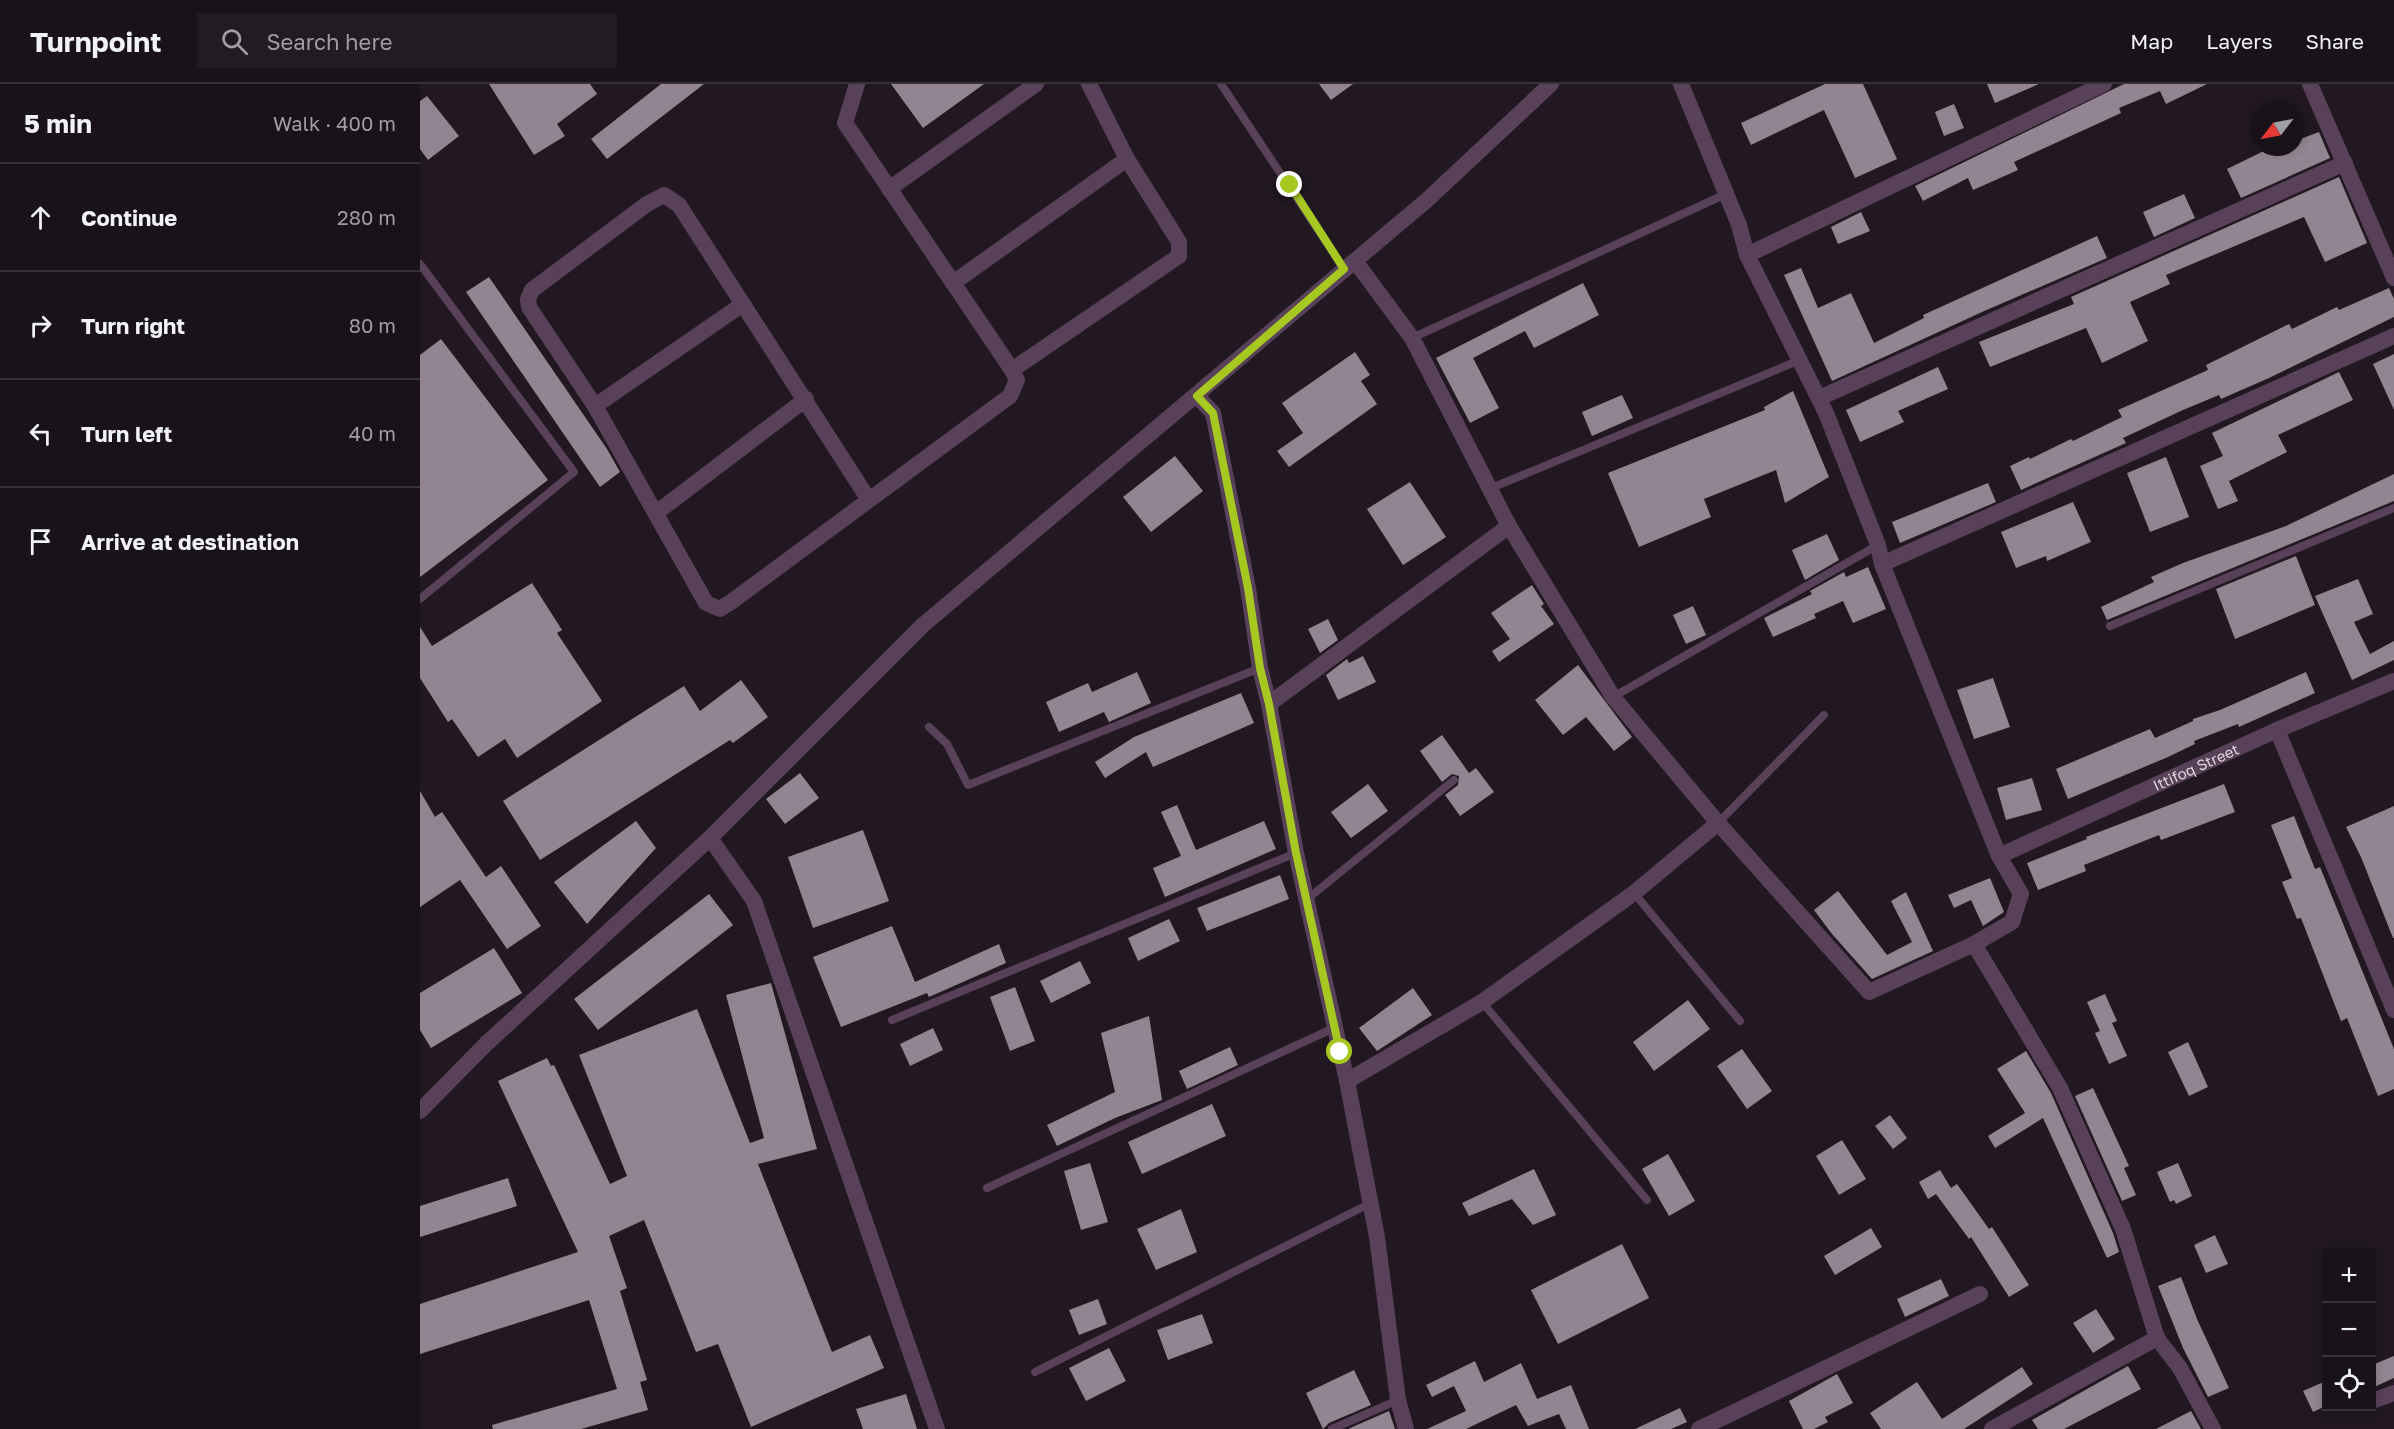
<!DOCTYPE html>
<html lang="en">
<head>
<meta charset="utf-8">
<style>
  body { margin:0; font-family:"Golos Text",sans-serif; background:#221b22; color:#f1f3f6 }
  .controls { position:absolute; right:18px; bottom:18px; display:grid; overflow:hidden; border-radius:0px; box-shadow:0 3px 9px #0003 }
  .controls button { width:54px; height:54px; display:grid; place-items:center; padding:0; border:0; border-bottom:2px solid #373238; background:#191219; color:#f1f3f6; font:30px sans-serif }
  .compass { position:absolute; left:1830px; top:18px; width:54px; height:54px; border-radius:50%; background:#191219; box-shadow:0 3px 9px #0003; rotate:238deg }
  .stop { position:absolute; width:18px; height:18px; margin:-14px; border:4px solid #a6c821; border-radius:50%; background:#fff }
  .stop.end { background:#a6c821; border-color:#fff; box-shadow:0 2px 6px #0008 }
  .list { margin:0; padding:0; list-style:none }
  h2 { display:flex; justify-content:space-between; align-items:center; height:78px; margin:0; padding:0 24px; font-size:26px }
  h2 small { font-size:20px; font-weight:400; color:#9f9ea2 }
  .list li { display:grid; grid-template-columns:39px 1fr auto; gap:18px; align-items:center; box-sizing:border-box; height:108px; padding:0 24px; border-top:2px solid #373238 }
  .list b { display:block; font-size:22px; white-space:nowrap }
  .list em { font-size:20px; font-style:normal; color:#9f9ea2 }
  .icon { flex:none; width:33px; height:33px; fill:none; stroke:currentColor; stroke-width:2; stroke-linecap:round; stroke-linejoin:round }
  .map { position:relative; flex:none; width:1974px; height:1345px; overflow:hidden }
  header { display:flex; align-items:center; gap:36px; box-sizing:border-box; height:84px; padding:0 30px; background:#191219; border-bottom:2px solid #373238 }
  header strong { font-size:28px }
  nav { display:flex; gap:33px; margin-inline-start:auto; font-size:21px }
  .search { width:420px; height:54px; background:#221b22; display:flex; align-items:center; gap:15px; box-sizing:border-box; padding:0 21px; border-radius:0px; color:#9f9ea2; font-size:22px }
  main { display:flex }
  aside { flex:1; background:#191219 }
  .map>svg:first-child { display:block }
  .building { fill:#928591 }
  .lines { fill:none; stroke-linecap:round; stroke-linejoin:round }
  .service { stroke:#594159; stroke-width:8 }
  .minor { stroke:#594159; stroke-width:16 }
  .route { stroke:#a6c821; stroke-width:8 }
  .labels { text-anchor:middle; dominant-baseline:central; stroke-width:6; stroke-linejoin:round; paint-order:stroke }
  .street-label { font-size:15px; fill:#ddd6dc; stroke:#080508 }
</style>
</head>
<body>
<header>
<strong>Turnpoint</strong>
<div class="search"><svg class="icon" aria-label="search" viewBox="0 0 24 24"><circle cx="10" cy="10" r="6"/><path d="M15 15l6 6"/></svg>Search here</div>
<nav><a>Map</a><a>Layers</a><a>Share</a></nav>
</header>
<main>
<aside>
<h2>5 min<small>Walk · 400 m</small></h2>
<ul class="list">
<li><svg class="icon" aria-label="ahead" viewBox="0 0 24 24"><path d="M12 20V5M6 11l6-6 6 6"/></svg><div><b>Continue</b></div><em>280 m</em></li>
<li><svg class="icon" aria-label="right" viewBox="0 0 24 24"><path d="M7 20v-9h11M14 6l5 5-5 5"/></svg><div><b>Turn right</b></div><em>80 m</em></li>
<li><svg class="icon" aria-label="left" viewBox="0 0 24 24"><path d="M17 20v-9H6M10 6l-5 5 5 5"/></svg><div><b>Turn left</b></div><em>40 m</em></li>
<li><svg class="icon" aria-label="arrive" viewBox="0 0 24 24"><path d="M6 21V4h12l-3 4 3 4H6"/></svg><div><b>Arrive at destination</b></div></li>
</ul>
</aside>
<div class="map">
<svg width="1974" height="1345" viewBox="0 0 1974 1345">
  <rect width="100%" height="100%" fill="#211821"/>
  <path class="building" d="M69 0H170L177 10 137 40 145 52 114 71Z
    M241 0H284L187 75 171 55Z
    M471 0H564L503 44Z
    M899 0H933L911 16Z
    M1405 0H1443L1477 75 1435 94 1404 26 1331 61 1321 39Z
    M1567 0H1619L1575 19Z
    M1704 0H1787L1746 20 1740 7 1699 24 1701 29 1594 78 1598 86 1553 106 1548 94 1503 117 1495 102Z
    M7 12 39 52 8 76 0 65V17Z
    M1534 20 1544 44 1524 52 1515 28Z
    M1899 48 1910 74 1821 114 1807 85 1850 64 1851 67 1860 63H1875V57Z
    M1919 93 1947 159 1905 178 1884 133 1746 191 1750 200 1710 218 1728 257 1682 279 1666 244 1570 283 1559 258 1654 220 1651 213Z
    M1764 110 1775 134 1734 153 1723 128Z
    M1441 128 1450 147 1418 160 1411 143Z
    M1677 152 1687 174 1562 228 1412 297 1364 191 1381 184 1398 224 1431 209 1454 259 1504 234 1503 231Z
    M69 193 187 365 200 388 180 403 46 208Z
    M1163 199 1179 231 1114 264 1105 247 1053 274 1079 324 1050 339 1016 274Z
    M1969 204 1974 215V233L1849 294 1801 315 1799 311 1763 326 1703 354 1706 359 1601 406 1590 382 1609 373 1610 375 1651 355 1653 357 1702 333 1698 326 1788 286 1786 281 1869 240 1872 245 1917 223 1919 226Z
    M21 255 128 396 0 493V271Z
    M935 268 950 291 941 297 957 320 869 383 857 367 883 349 862 319Z
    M1974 270V326L1953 280Z
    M1518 283 1528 305 1478 327 1484 338 1440 358 1426 326Z
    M1919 288 1933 316 1858 351 1867 368 1809 397 1818 417 1798 425 1780 382 1803 372 1792 349Z
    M1373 307 1409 393 1365 419 1356 386 1284 415 1291 433 1219 463 1188 389 1345 326 1344 323Z
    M1202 311 1213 334 1172 352 1162 328Z
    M755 372 783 407 731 448 703 413Z
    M1746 373 1769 433 1730 448 1707 389Z
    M1974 390V417L1687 536 1681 523 1734 498 1731 493 1763 479 1866 442Z
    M990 398 1026 453 983 481 947 425Z
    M1568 399 1576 418 1480 459 1472 438Z
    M1653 418 1671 458 1627 477 1626 472 1596 484 1581 448Z
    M1407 450 1419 476 1385 496 1372 466Z
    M1876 472 1895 521 1815 555 1796 505Z
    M1448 483 1466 525 1433 539 1423 517 1394 530 1396 534 1353 553 1344 534 1392 510 1390 507 1424 488 1426 493Z
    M1938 495 1953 530 1934 538 1950 570 1974 557V576L1932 596 1895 512Z
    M112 499 142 546 137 549 182 617 97 674 85 655 58 673 32 635 28 638 0 594V543L12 562Z
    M1112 501 1124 520 1121 522 1134 540 1079 578 1072 567 1090 555 1071 529Z
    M1273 522 1286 551 1266 560 1253 531Z
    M908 535 918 556 900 569 888 545Z
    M943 572 956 598 918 616 906 591 927 575 929 579Z
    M1158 581 1212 653 1194 667 1166 633 1143 651 1115 616Z
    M717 588 731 619 689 638 684 628 639 648 626 618 668 599 672 608Z
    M1886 588 1895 609 1819 643 1818 640 1774 657 1775 660 1748 673 1648 715 1636 685 1730 645 1735 654 1773 637V635L1800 626Z
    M1573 594 1590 643 1554 655 1537 606Z
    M321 596 348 633 313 659 310 656 120 776 83 717 264 602 280 627Z
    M821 609 834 639 733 683 726 668 685 694 675 678 714 653Z
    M1022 651 1049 689 1056 684 1074 708 1040 732 1025 711 1038 701 1039 692 1032 690 1022 698 1000 667Z
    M380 689 399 714 365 740 346 715Z
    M1612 694 1622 726 1586 736 1577 704Z
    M948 700 968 727 931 754 911 728Z
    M1804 700 1815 728 1741 756 1739 751 1664 781 1666 787 1618 806 1607 779 1667 755 1666 753Z
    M0 707 15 733 22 728 66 793 81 782 121 842 87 865 40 796 0 823Z
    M757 721 776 766 844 737 856 765 745 813 733 784 761 772 741 728Z
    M1974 722V854H1973L1941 773 1926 743Z
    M1874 732 1895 785 1900 783 1974 965V1005L1958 1012 1927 934 1921 937 1881 834 1877 835 1862 798 1872 794 1851 741Z
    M216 737 236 764 167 840 134 798Z
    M443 746 469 817 393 844 368 773Z
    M860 791 869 815 787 847 777 824Z
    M1570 794 1584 828 1563 842 1551 816 1534 824 1528 811Z
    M1418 807 1467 871 1492 858 1471 817 1486 808 1513 867 1452 895 1412 850 1394 826Z
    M289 810 313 841 178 946 154 915Z
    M749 835 760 857 718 877 708 854Z
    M472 842 495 898 579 860 586 879 509 913 507 909 421 943 393 873Z
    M74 864 102 909 11 964 0 946V909Z
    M660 877 671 899 631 919 620 897Z
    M351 899 397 1065 338 1080 412 1268 450 1251 464 1284 331 1343 298 1260 276 1268 224 1136 189 1152 207 1204 200 1207 227 1296 220 1298 228 1326 161 1345H73L72 1341 197 1305 169 1216 0 1270V1220L158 1168 78 997 127 974 131 982 134 981 190 1100 207 1092 159 971 277 925 330 1059 344 1054 306 911Z
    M595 903 615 957 590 967 570 913Z
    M993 904 1012 931 957 967 939 944Z
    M1685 910 1697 937 1692 939 1707 972 1689 980 1675 949 1680 947 1667 918Z
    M1268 916 1290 945 1234 987 1213 958Z
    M729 932 742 1016 695 1034 637 1062 627 1041 695 1008 681 949Z
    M513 944 523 966 490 982 480 960Z
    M1768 958 1788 1003 1769 1012 1748 968Z
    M810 963 818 981 767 1005 759 987Z
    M1322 965 1352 1007 1327 1025 1297 982Z
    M1606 967 1631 1009 1693 1149 1699 1168 1687 1174 1623 1034 1575 1064 1568 1052 1605 1029 1577 985Z
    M1673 1004 1709 1082 1704 1084 1716 1111 1702 1117 1655 1012Z
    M792 1020 806 1052 722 1090 708 1058Z
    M1470 1031 1487 1054 1473 1065 1455 1042Z
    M1422 1056 1446 1095 1419 1111 1396 1072Z
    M1248 1070 1275 1117 1249 1132 1222 1085Z
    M670 1079 688 1138 661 1146 644 1087Z
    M1758 1079 1772 1112 1756 1120 1754 1116 1750 1118 1737 1088Z
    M1114 1085 1136 1131 1113 1141 1092 1115 1049 1132 1042 1119Z
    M1520 1086 1531 1104 1537 1100 1569 1145 1572 1143 1609 1201 1589 1213 1551 1153 1549 1155 1516 1110 1508 1115 1499 1098Z
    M88 1094 97 1122 0 1153V1122Z
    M761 1125 777 1168 736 1186 717 1145Z
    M1451 1144 1462 1163 1415 1191 1404 1172Z
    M1795 1151 1808 1180 1786 1189 1774 1161Z
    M1202 1160 1229 1214 1138 1260 1111 1206Z
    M1761 1193 1777 1235 1809 1304 1788 1313 1763 1264 1738 1202Z
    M1521 1195 1529 1212 1485 1233 1477 1215Z
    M678 1215 687 1240 659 1251 649 1226Z
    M1676 1225 1695 1255 1673 1269 1653 1239Z
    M782 1230 793 1259 748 1276 737 1246Z
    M689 1264 706 1297 666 1317 649 1284Z
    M1974 1272V1294L1952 1304V1281Z
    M1055 1277 1064 1298 1101 1279 1117 1315 1151 1301 1169 1345H1146L1139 1330 1108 1342 1096 1321 1046 1345H1007L1046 1327 1034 1302 1012 1313 1006 1301Z
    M1708 1282 1721 1305 1644 1345H1618L1612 1336Z
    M1602 1283 1613 1300 1544 1345H1461L1450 1329 1497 1298 1522 1335Z
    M934 1286 951 1321 909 1339 903 1345 886 1309Z
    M1417 1290 1433 1319 1405 1333 1408 1338 1394 1345H1383L1369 1317Z
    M1906 1297V1322L1893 1328 1883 1307Z
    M486 1310 497 1345H443L436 1325Z
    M1260 1324 1267 1338 1251 1345H1215Z
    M969 1327 975 1345H928Z
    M1771 1327 1781 1345H1736Z"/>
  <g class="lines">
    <path class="service" d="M801 0 924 185
      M0 180 154 388 0 515
      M992 254 1306 110
      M1069 405 1380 276
      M1690 542 1974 424
      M1193 613 1458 461
      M509 643 527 660 548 701 840 584
      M1298 739 1404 631
      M1214 809 1320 937
      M886 816 1034 696
      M1062 918 1227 1116
      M472 936 876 769
      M567 1104 914 944
      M615 1288 949 1120
      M912 1345 978 1316"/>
    <g class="minor">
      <path d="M437 0 425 39 592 286"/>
      <path d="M1261 0 1319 141 1327 171 1406 329 1458 461 1462 480 1579 772 1601 810 1592 838 1554 860 1640 1004 1703 1145 1737 1254"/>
      <path d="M1890 0 1974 194"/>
      <path d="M469 105 616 0"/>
      <path d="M1327 171 1684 0"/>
      <path d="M533 199 707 75"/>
      <path d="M777 312 793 329 828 504 840 584 849 620 876 769 927 997 957 1153 978 1316 986 1345"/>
      <path d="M1399 314 1925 79"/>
      <path d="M175 322 323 220"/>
      <path d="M449 416 259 121 244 111 227 120 112 206 108 215 109 223 175 322 286 519 300 525 311 518 590 312 597 296 592 286 759 172V158L707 75 669 0"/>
      <path d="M236 429 386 315"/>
      <path d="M1089 442 1193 613 1298 739"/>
      <path d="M1462 480 1974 252"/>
      <path d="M849 620 1089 442 992 254 935 177"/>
      <path d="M1857 646 1974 926"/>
      <path d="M290 754 334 817 517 1345"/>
      <path id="s1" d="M1579 772 1857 646 1974 597"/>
      <path d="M927 997 1062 918 1214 809 1298 739 1449 908 1554 860"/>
      <path d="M0 1027 66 960 290 754 503 541 1007 116 1131 0"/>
      <path d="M1952 1317 1974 1309"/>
      <path d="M1279 1345 1560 1210"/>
      <path d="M1572 1345 1737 1254 1760 1284 1793 1345"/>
    </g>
  </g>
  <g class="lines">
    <path class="route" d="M870 101 924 185 777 312 793 329 828 504 840 584 849 620 876 769 920 968"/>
  </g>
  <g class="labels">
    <g class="street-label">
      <text stroke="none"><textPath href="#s1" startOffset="216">Ittifoq Street</textPath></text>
    </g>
  </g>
</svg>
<div class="controls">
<button>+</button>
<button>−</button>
<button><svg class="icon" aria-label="locate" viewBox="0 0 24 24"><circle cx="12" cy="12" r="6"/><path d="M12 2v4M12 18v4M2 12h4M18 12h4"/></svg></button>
</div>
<svg class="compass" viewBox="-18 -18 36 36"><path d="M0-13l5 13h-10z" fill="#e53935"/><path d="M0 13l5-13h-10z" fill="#9f9ea2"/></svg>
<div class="stop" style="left:920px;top:968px"></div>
<div class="stop end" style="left:870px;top:101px"></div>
</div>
</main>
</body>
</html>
